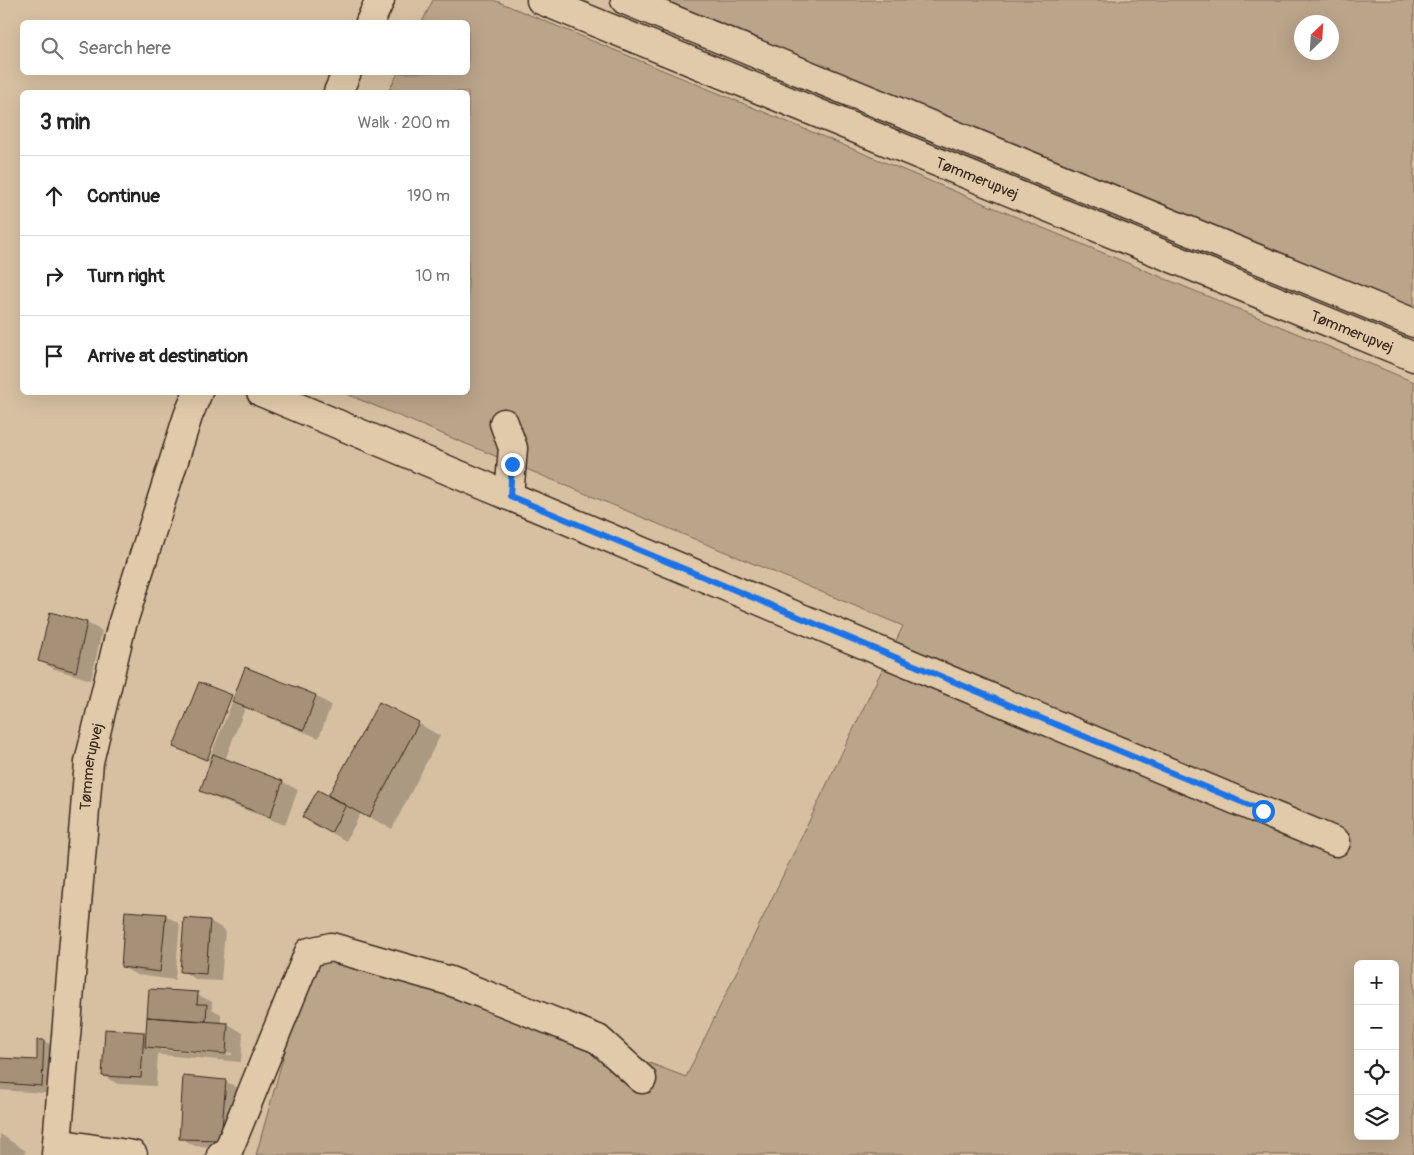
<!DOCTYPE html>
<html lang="en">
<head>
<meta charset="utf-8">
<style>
  body { margin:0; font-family:Pangolin,sans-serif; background:#f6f6f6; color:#222 }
  .controls { position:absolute; right:15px; bottom:15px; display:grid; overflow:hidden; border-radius:8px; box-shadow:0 5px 20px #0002 }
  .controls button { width:45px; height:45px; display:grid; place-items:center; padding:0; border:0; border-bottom:1px solid #e0e0e0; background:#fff; color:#222; font:25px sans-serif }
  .compass { position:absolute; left:1294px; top:15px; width:45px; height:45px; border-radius:50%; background:#fff; box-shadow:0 5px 20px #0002; rotate:25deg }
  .stop { position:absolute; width:15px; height:15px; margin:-11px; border:4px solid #1a73e8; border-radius:50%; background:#fff }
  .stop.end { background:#1a73e8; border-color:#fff; box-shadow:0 1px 5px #0008 }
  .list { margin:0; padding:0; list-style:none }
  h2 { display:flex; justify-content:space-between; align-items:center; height:65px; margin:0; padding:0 20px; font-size:21px }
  h2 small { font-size:16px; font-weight:400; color:#767676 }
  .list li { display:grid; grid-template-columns:32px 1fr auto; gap:15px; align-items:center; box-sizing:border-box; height:80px; padding:0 20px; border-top:1px solid #e0e0e0 }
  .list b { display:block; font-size:19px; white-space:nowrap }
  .list em { font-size:16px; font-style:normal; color:#767676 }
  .icon { flex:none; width:28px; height:28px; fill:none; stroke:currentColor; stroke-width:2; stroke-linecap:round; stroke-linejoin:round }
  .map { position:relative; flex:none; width:1414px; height:1155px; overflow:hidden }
  .search { position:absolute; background:#fff; box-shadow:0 5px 20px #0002; left:20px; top:20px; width:450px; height:55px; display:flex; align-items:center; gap:12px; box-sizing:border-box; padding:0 18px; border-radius:8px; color:#767676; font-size:19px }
  .panel { position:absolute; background:#fff; box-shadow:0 5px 20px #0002; left:20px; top:90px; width:450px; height:305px; border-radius:8px }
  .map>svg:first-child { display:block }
  .green { fill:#baa48a; stroke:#7a6754; fill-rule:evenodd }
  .shadow { fill:#0003; fill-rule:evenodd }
  .building { fill:#a69178; stroke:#3b2a1e }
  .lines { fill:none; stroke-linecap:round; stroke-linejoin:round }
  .minor-casing { stroke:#3b2a1e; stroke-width:31 }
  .minor { stroke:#e1caaa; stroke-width:28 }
  .route { stroke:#1a73e8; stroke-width:6 }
  .labels { text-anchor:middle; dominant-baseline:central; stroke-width:4; stroke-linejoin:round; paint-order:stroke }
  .street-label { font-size:15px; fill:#3b2a1e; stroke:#e1caaa }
</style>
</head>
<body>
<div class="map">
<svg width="1414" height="1155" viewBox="0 0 1414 1155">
  <rect width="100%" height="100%" fill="#d7c0a2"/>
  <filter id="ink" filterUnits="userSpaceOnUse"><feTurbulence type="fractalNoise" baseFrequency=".02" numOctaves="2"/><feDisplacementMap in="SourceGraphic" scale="10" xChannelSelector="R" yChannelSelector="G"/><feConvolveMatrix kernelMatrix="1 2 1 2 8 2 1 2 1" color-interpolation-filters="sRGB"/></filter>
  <g filter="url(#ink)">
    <path class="green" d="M433 0H494L1414 382V1155H256L317 936 686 1077 903 626 344 393 468 392V92H388L398 73 468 72V22H422ZM1358 964H1395V1136H1358Z
      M658 0H1414V312ZM1302 22H1332V52H1302Z"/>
    <path class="shadow" d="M51 614 87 623 102 631 91 680 54 669 39 660Z
      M246 668 316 696 331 705 319 738 245 708 225 760 283 782 298 790 285 825 217 799 202 790 211 763 208 762Z
      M230 696 206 761 175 746Z
      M418 723 440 736 392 829 361 813 346 841 304 817Z
      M165 915 180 924 175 980 137 975 122 967Z
      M210 921 225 930 221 981 197 980 182 971Z
      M150 990 197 994 212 1002V1009L221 1014V1023L228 1024 243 1033 241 1062 162 1055 158 1053 156 1086 118 1084 103 1076 143 1033 147 1035ZM160 1047 232 1053V1055L160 1050Z
      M39 1041H44L59 1049 57 1094 0 1090V1059L38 1061Z
      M225 1081 240 1089 236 1148 195 1146 180 1138Z
      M0 1134 26 1151 23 1155H0Z"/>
    <path class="building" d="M50 612 87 622 76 672 38 661Z
      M245 667 316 695 304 730 232 702Z
      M199 682 232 695 207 760 173 747Z
      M379 702 419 722 369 818 328 796Z
      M213 754 283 781 270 817 200 791Z
      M318 790 346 805 331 833 302 817Z
      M125 911 166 914 160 972 121 967Z
      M184 918 210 920 206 974 180 972Z
      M149 989 198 992 197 1004H207L206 1021 147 1017Z
      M147 1017 228 1023 226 1054 145 1047Z
      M105 1029 144 1032 141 1078 102 1076Z
      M37 1040H44L42 1086 0 1083V1058L37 1060Z
      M183 1076 226 1080 221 1140 179 1139Z"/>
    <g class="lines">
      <g class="minor-casing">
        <g id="minor">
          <path id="s1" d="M541 0 1414 357"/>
          <path d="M625 0 1414 323"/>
          <path d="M370 22 380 0"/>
          <path d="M338 92 347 72"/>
          <path d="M261 392 1336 842"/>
          <path d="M504 423 513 448 509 496"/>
          <path d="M57 1143 133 1155"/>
          <path id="s2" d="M56 1155 89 762 121 628 188 416 198 392"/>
          <path d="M221 1155 228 1151 309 952 331 947 450 981 598 1039 642 1079"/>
        </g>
      </g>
      <use href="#minor" class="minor"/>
    </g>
  </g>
  <g class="lines" filter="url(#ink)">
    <path class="route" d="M512 464 510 496 1263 811"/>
  </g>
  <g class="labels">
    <g class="street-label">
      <text stroke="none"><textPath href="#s1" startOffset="471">Tømmerupvej</textPath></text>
      <text stroke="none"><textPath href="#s1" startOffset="876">Tømmerupvej</textPath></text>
      <text stroke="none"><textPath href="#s2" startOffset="390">Tømmerupvej</textPath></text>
    </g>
  </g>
</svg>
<div class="controls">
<button>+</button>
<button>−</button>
<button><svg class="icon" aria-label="locate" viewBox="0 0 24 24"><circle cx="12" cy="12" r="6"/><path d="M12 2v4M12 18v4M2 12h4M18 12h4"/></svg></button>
<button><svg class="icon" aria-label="layers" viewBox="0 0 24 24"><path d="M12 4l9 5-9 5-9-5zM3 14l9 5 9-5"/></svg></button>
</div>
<svg class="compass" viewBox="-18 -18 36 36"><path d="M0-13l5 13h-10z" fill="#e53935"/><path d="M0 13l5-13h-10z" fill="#767676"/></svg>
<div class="stop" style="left:1263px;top:811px"></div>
<div class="stop end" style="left:512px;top:464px"></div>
<div class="search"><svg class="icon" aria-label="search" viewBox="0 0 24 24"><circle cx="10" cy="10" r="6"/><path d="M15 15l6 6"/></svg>Search here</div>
<section class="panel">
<h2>3 min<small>Walk · 200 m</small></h2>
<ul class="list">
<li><svg class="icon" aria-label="ahead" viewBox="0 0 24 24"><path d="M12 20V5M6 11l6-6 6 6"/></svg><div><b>Continue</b></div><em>190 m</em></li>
<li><svg class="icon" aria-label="right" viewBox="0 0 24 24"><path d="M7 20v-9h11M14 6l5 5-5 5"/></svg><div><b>Turn right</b></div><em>10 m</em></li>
<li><svg class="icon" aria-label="arrive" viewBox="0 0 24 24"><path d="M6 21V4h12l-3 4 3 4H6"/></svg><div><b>Arrive at destination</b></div></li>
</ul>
</section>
</div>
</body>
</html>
